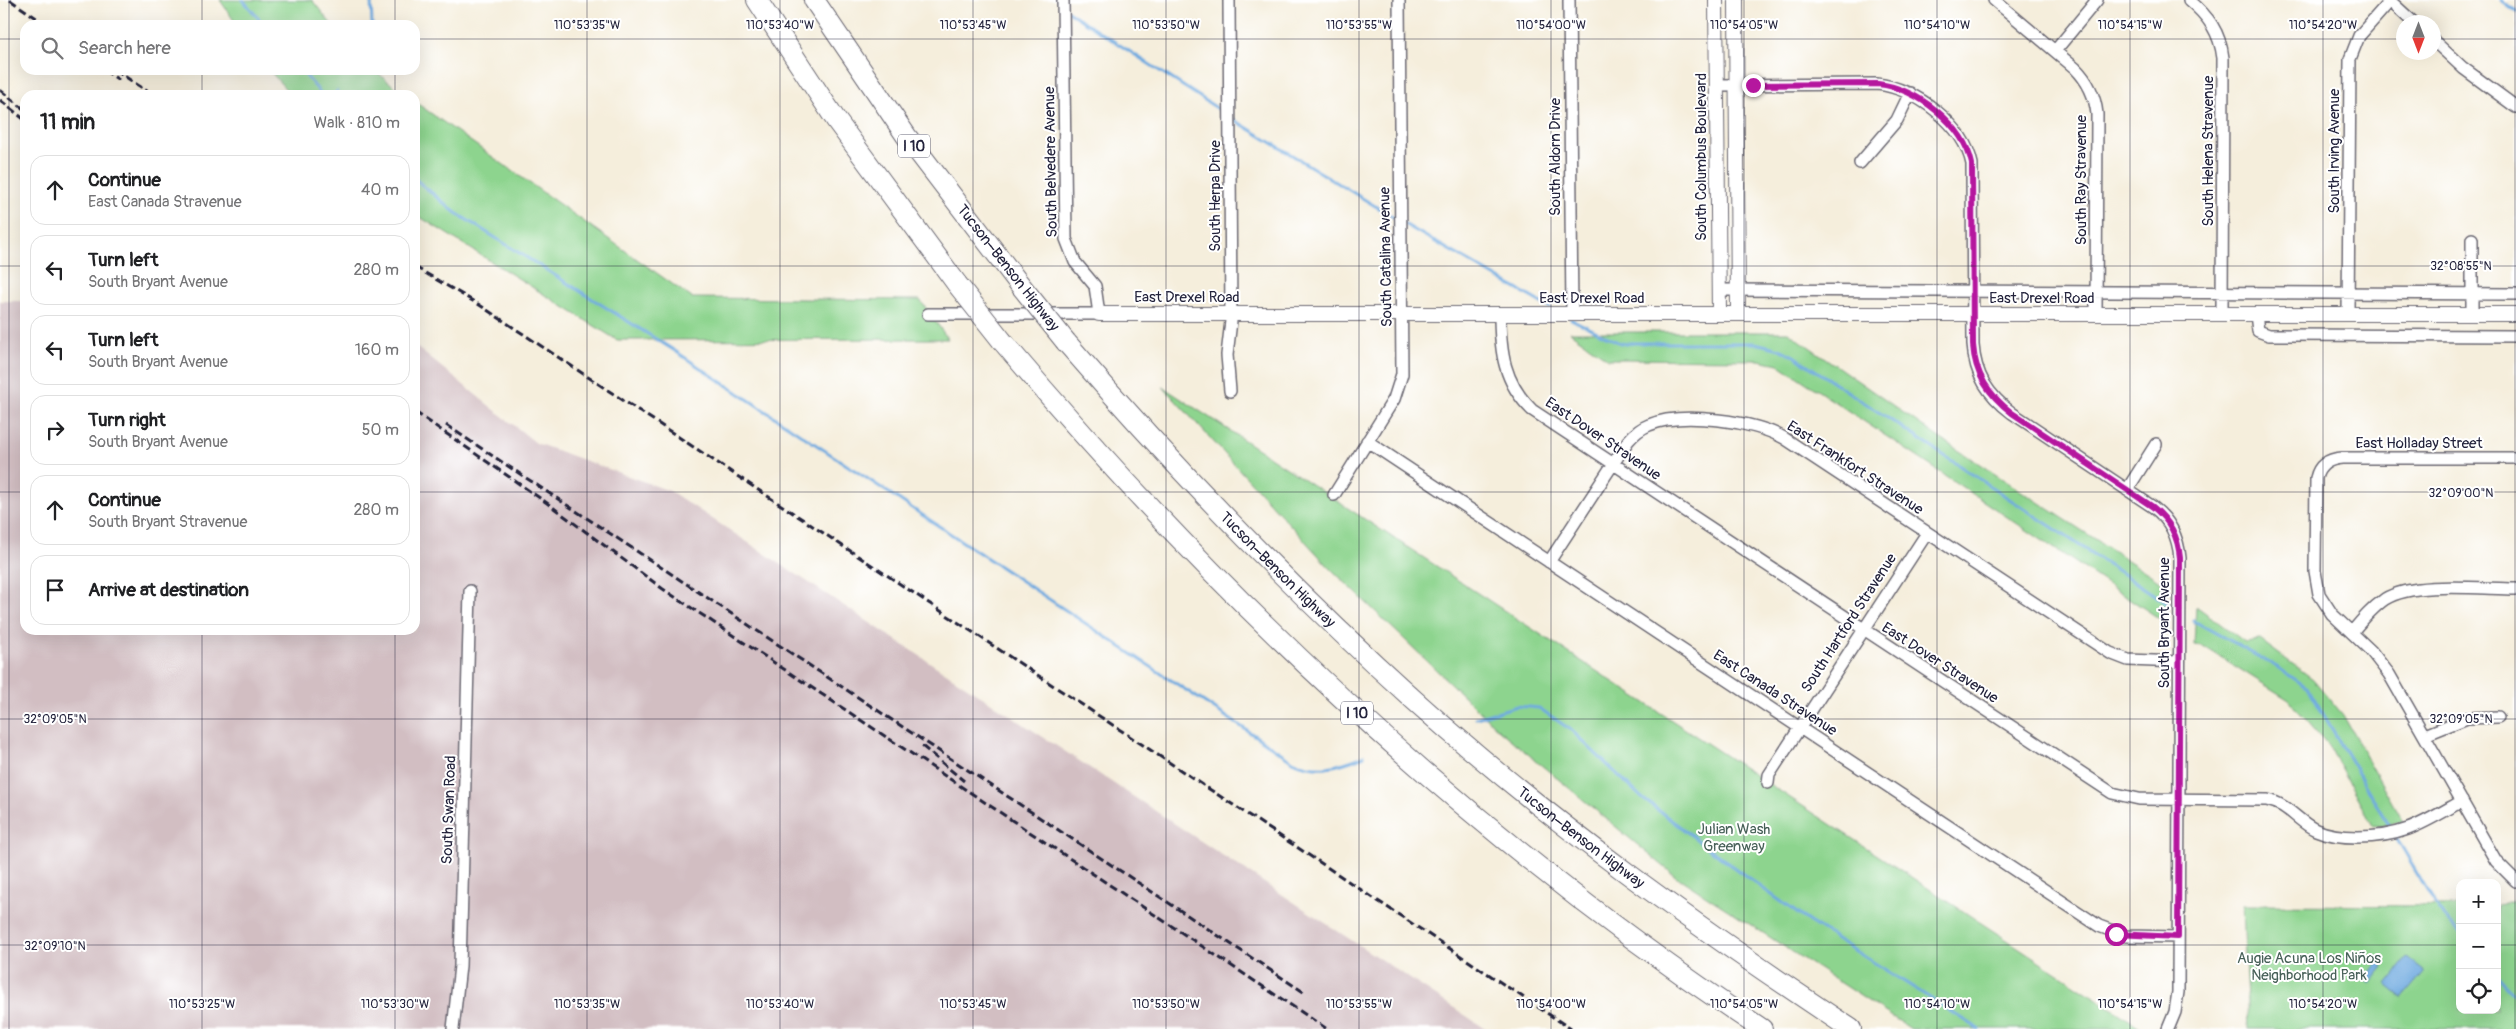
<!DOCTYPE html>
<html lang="en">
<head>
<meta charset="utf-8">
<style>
  body { margin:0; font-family:Pangolin,sans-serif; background:#f6f6f6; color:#202124 }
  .controls { position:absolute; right:15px; bottom:15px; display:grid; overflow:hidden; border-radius:10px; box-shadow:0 5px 20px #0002 }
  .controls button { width:45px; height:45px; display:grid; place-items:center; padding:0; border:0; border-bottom:1px solid #e0e0e0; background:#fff; color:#202124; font:25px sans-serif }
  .compass { position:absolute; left:2396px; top:15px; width:45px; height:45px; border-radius:50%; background:#fff; box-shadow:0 5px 20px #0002; rotate:180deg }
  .stop { position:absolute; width:15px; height:15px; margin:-11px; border:4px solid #b5179e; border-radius:50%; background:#fff }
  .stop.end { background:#b5179e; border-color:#fff; box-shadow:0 1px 5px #0008 }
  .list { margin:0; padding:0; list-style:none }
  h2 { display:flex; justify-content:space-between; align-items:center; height:65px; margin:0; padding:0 20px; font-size:21px }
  h2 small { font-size:16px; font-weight:400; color:#757577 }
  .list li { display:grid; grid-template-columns:32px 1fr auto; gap:15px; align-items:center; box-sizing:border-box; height:70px; margin:0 10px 10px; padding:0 10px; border:1px solid #e0e0e0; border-radius:15px }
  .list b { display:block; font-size:19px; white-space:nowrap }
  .list p { margin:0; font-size:16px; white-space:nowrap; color:#757577 }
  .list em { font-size:16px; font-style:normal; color:#757577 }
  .icon { flex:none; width:28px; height:28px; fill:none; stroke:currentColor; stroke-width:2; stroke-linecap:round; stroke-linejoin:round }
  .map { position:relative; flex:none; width:2516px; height:1029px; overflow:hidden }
  .search { position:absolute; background:#fff; box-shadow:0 5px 20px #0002; left:20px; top:20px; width:400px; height:55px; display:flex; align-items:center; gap:12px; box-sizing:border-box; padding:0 18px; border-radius:15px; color:#757577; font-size:19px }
  .panel { position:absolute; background:#fff; box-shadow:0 5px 20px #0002; left:20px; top:90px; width:400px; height:545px; border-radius:15px }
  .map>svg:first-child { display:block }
  .industrial { fill:#d2bec2 }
  .green { fill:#8dd48e; stroke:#587b64 }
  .water { fill:#6faae0; stroke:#48668e }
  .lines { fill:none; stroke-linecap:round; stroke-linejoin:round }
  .stream { stroke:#6faae0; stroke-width:3 }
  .minor-casing { stroke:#6c6973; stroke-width:14 }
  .tertiary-casing { stroke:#6c6973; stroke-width:16 }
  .motorway-casing { stroke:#6c6973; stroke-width:22 }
  .minor { stroke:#fff; stroke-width:11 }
  .tertiary { stroke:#fff; stroke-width:14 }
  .motorway { stroke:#fff; stroke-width:20 }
  .rail { stroke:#22223b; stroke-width:3; stroke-dasharray:8 4; stroke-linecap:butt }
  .motorway-bridge-casing { stroke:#6c6973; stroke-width:22; stroke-linecap:butt }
  .motorway-bridge { stroke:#fff; stroke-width:20 }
  .route { stroke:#b5179e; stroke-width:6 }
  .ticks { fill:none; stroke:#22223b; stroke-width:1; stroke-opacity:0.45 }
  .labels { text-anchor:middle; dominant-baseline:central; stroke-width:4; stroke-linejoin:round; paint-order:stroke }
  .shield { fill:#fff; stroke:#646476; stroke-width:1 }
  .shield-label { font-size:14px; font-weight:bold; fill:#22223b }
  .street-label { font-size:15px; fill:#22223b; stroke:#fff }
  .park-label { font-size:15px; fill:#476058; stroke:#fff }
  .ticks-label { font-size:12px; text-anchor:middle; fill:#22223b; stroke:#fff; stroke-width:4; stroke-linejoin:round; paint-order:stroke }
</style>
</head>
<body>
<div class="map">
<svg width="2516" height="1029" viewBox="0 0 2516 1029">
  <rect width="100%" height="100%" fill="#fff"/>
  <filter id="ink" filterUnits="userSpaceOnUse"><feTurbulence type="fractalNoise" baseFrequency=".02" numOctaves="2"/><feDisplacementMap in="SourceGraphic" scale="10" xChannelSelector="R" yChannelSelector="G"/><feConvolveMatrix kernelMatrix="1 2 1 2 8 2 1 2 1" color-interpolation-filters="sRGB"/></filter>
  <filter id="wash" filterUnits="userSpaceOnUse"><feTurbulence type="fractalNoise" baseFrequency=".0096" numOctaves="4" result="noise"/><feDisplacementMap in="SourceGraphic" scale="20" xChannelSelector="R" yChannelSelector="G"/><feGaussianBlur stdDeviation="1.12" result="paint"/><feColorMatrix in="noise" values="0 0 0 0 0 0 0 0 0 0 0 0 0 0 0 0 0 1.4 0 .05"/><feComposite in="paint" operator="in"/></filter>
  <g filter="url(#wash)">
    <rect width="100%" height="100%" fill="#f5eedc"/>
    <path class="industrial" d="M0 301H25V630H415V346L536 443 670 491 1486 1029H0Z"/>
    <path class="green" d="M220 0H312L332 25H237Z
      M269 70H374L405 95H291Z
      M415 102 692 298 920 300 948 339 617 340 415 214Z
      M1570 332H1788L1938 437 2166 585V623L1778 364 1759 360 1608 359Z
      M1163 387 2143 1029H1911L1674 875 1499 730 1330 568Z
      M2196 606 2245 642 2260 640 2313 679 2343 715 2403 822 2373 826 2329 746 2289 700 2203 646 2194 645Z
      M2516 901V1029H2248L2243 905 2460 906V1010H2497V905Z"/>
    <path class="water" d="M2407 958 2425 972 2403 998 2386 984Z
      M2379 962 2384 967 2370 984 2365 980Z"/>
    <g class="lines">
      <path class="stream" d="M243 0 264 25
        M371 0 372 25
        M2501 0 2516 11
        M1066 10 1226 114
        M301 70 322 95
        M334 95 337 91
        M1233 119 1398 220
        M415 179 456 213 675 351 1293 761C1318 773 1339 766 1364 756
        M1404 224 1550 308
        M1571 319 1620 343H1755L1780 349 1794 356 2168 604
        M2194 621 2277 667 2308 688 2439 911 2460 933
        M1476 718 1517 706 1539 708 1571 730 1642 798 1736 869 1808 921 1979 1029
        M2497 975 2516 996"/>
    </g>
  </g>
  <g filter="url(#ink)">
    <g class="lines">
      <g class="minor-casing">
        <path id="minor" d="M1229 0 1231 321 1227 355 1230 391
          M1569 0 1572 314
          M1994 0 2075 68C2088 81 2095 95 2097 114L2096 314
          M2189 0C2208 16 2220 32 2223 58L2222 314
          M2389 0 2413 22
          M2434 41 2463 68 2516 107
          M2055 51 2097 0
          M1717 85 1877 84C1916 88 1964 125 1972 164L1973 345C1975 375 1988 395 2012 413L2153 507C2170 520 2178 536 2180 558L2178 992 2175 1012 2168 1029
          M1860 163 1897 120 1910 93
          M2472 239V314
          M1718 290 2516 294
          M928 314H1099L1095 286 1075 262 1066 239 1063 0
          M1500 314C1500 352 1504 383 1532 410L2112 793 2139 799 2267 800C2288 804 2298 822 2316 830 2330 836 2343 837 2358 837 2404 837 2423 823 2462 801
          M2256 314 2258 331 2269 335 2516 336
          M2348 314 2350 59 2359 36 2390 1
          M1367 441 2099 926 2126 936 2178 937
          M2516 458H2342C2328 459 2319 465 2316 478L2315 571 2319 594 2332 614 2371 651 2389 674 2496 861 2516 881
          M2127 490 2156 444
          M1334 495 1394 399 1402 374 1399 0
          M1549 562 1628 441C1634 434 1641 428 1649 425 1681 411 1755 421 1784 438L2110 653 2128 660 2179 662
          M2352 632C2362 620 2372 608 2385 599 2414 581 2481 589 2516 589
          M2425 735 2467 718 2498 717
          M1768 783 1769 775 1927 533
          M453 1029 460 966 470 591"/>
      </g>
      <g class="tertiary-casing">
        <path id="tertiary" d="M1716 0 1719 314
          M1736 0 1738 314
          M1099 314H2516"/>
      </g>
      <g class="motorway-casing">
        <g id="motorway">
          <path d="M757 0 836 120 957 284"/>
          <path d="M814 0 907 137 1021 286"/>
          <path d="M1003 342C1225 605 1474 839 1762 1029"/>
          <path id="s1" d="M1066 342C1175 468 1290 588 1414 700 1550 822 1698 928 1851 1029"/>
        </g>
      </g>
      <use href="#minor" class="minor"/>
      <use href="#tertiary" class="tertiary"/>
      <use href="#motorway" class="motorway"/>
      <path class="rail" d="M10 0 47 25
        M104 70 119 80
        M115 70 153 95
        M0 90 25 110
        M0 100 25 120
        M415 267 478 304 1571 1029
        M415 412 547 503 663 589 1327 1029
        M446 425 1305 993
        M922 746 964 781"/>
      <g class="motorway-bridge-casing">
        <path id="motorway-bridge" d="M957 284 1003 342
          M1021 286 1066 342"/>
      </g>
      <use href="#motorway-bridge" class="motorway-bridge"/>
    </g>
  </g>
  <g class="lines" filter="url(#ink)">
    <path class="route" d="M1753 85 1878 84C1917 88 1964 125 1972 164L1973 345C1975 375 1989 395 2012 413L2153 507C2170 521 2178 536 2180 558L2178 937 2116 934"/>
  </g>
  <path class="ticks" d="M9 0V1029M202 0V25M395 0V25M587 0V1029M780 0V1029M973 0V1029M1166 0V1029M1359 0V1029M1551 0V1029M1744 0V1029M1937 0V1029M2130 0V1029M2323 0V1029M2515 0V1029M0 39H25M415 39H2404M2434 39H2516M202 70V95M395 70V95M0 266H25M415 266H2516M0 492H25M415 492H2516M202 630V1029M395 630V1029M0 719H2516M0 945H2460M2497 945H2516"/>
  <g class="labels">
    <g class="shield">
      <rect x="898" y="134.5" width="32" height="23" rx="4"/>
      <rect x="1341" y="701.5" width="32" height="23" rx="4"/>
    </g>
    <g class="shield-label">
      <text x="914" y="146">I 10</text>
      <text x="1357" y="713">I 10</text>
    </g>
    <g class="street-label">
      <text transform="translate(2208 151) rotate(-90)">South Helena Stravenue</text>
      <text transform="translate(2334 151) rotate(-90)">South Irving Avenue</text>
      <text transform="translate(1555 157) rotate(-90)">South Aldorn Drive</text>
      <text transform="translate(1701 157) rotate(-90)">South Columbus Boulevard</text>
      <text transform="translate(1051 162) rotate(-91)">South Belvedere Avenue</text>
      <text transform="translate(2081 180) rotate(-90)">South Ray Stravenue</text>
      <text transform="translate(1215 196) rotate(-90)">South Herpa Drive</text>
      <text transform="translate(1386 257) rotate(-91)">South Catalina Avenue</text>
      <text transform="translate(1008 268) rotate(52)">Tucson–Benson Highway</text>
      <text x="1187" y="297">East Drexel Road</text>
      <text x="1592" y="298">East Drexel Road</text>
      <text x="2042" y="298">East Drexel Road</text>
      <text transform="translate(1603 439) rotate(34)">East Dover Stravenue</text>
      <text x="2419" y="443">East Holladay Street</text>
      <text transform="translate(1855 468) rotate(33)">East Frankfort Stravenue</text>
      <text stroke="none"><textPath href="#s1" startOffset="311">Tucson–Benson Highway</textPath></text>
      <text transform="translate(1849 623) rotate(-57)">South Hartford Stravenue</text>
      <text transform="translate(2164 623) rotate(-90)">South Bryant Avenue</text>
      <text transform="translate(1940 663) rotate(33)">East Dover Stravenue</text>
      <text transform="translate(1775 693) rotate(33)">East Canada Stravenue</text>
      <text transform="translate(449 810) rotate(-88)">South Swan Road</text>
      <text stroke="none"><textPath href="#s1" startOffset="716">Tucson–Benson Highway</textPath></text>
    </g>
    <g class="park-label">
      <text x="1734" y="829">Julian Wash<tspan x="1734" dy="17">Greenway</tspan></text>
      <text x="2309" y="958">Augie Acuna Los Niños<tspan x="2309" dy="17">Neighborhood Park</tspan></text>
    </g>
  </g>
  <g class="ticks-label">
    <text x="587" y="29">110°53'35"W</text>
    <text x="780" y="29">110°53'40"W</text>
    <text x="973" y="29">110°53'45"W</text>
    <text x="1166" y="29">110°53'50"W</text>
    <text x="1359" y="29">110°53'55"W</text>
    <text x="1551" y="29">110°54'00"W</text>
    <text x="1744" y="29">110°54'05"W</text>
    <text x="1937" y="29">110°54'10"W</text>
    <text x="2130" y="29">110°54'15"W</text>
    <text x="2323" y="29">110°54'20"W</text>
    <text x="2461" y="270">32°08'55"N</text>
    <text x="2461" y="497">32°09'00"N</text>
    <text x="2461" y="723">32°09'05"N</text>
    <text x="55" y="723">32°09'05"N</text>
    <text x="55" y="950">32°09'10"N</text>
    <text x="202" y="1008">110°53'25"W</text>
    <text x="395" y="1008">110°53'30"W</text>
    <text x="587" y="1008">110°53'35"W</text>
    <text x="780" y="1008">110°53'40"W</text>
    <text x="973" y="1008">110°53'45"W</text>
    <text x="1166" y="1008">110°53'50"W</text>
    <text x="1359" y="1008">110°53'55"W</text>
    <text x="1551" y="1008">110°54'00"W</text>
    <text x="1744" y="1008">110°54'05"W</text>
    <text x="1937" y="1008">110°54'10"W</text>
    <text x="2130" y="1008">110°54'15"W</text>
    <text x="2323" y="1008">110°54'20"W</text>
  </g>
</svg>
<div class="controls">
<button>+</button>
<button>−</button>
<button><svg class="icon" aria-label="locate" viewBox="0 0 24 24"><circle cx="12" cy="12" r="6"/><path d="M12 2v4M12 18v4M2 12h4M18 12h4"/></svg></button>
</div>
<svg class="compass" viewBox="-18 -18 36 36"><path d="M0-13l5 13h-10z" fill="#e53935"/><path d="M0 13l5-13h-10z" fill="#757577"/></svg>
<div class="stop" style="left:2116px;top:934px"></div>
<div class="stop end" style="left:1753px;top:85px"></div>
<div class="search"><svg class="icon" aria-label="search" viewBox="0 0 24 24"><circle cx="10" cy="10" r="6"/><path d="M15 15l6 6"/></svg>Search here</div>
<section class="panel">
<h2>11 min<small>Walk · 810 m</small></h2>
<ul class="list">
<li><svg class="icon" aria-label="ahead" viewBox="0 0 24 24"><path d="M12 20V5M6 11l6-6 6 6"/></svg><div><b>Continue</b><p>East Canada Stravenue</p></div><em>40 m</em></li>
<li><svg class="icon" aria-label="left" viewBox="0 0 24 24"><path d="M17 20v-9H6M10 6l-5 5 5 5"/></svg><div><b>Turn left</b><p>South Bryant Avenue</p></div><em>280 m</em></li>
<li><svg class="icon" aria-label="left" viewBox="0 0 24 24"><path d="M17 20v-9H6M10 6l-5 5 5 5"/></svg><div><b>Turn left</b><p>South Bryant Avenue</p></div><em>160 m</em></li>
<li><svg class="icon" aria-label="right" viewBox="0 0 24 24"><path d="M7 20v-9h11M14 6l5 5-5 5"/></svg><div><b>Turn right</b><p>South Bryant Avenue</p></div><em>50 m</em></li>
<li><svg class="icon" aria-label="ahead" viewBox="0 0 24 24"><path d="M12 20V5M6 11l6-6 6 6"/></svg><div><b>Continue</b><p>South Bryant Stravenue</p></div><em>280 m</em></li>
<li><svg class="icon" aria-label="arrive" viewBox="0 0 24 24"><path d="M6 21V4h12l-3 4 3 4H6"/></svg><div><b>Arrive at destination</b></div></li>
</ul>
</section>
</div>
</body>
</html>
